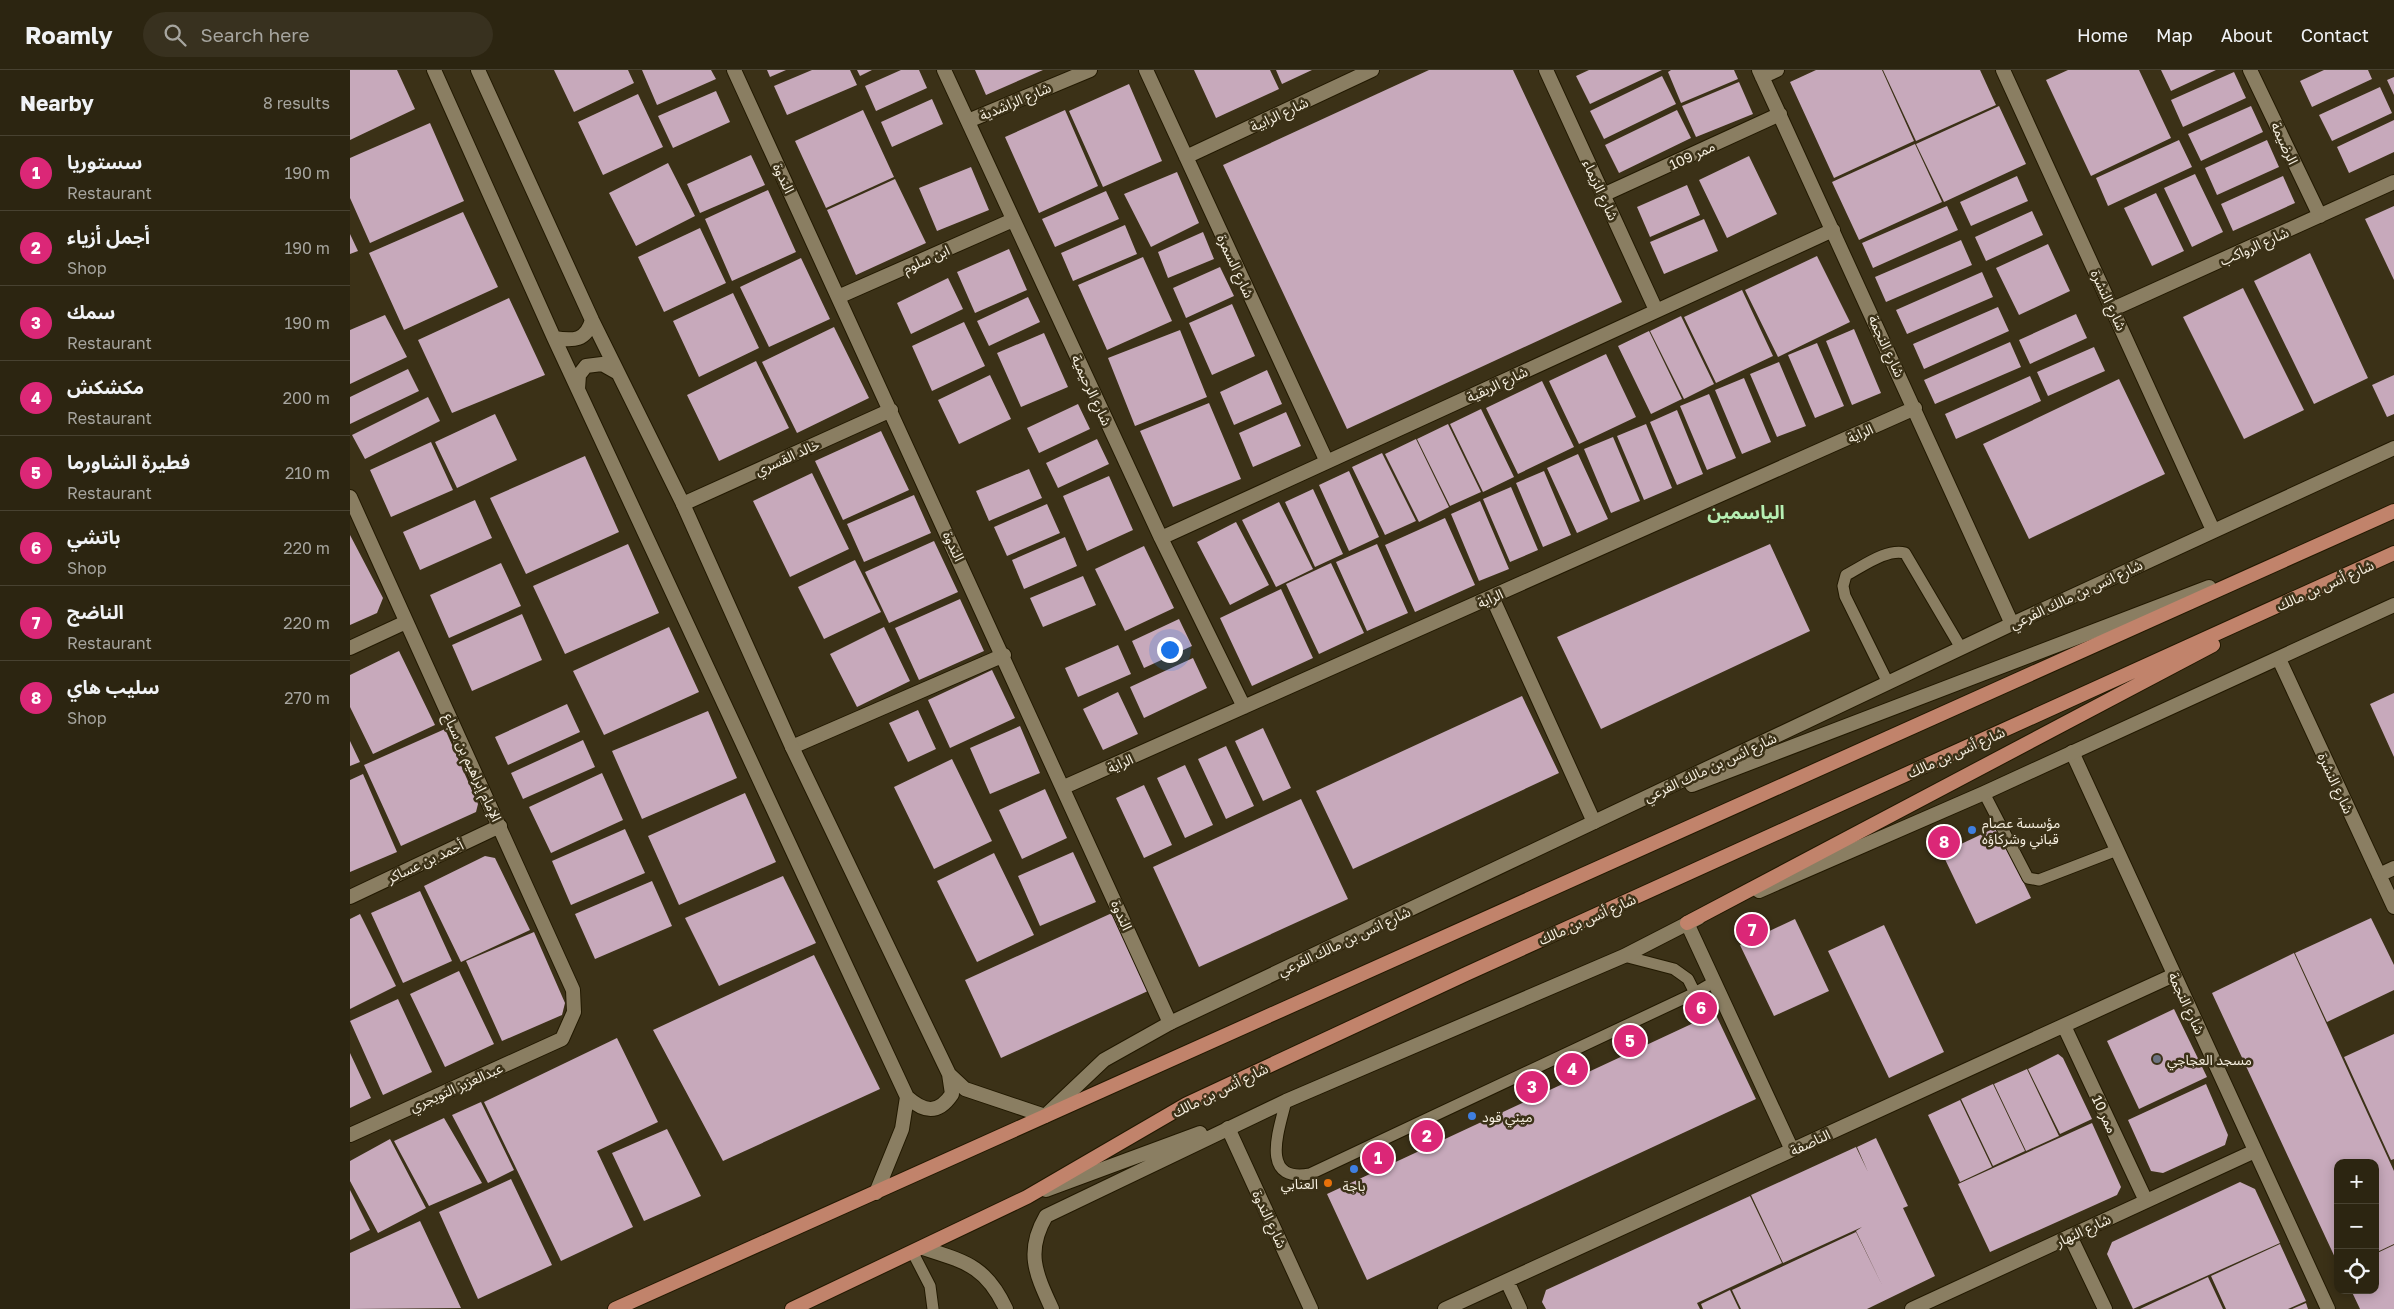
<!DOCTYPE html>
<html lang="en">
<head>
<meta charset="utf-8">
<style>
  body { margin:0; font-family:"Golos Text","Noto Sans Arabic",sans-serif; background:#38311f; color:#f1f3f6 }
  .controls { position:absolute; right:15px; bottom:15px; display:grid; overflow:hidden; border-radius:10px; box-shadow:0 2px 12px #0003 }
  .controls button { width:45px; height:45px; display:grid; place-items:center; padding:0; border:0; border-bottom:1px solid #484231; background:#2c2511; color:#f1f3f6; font:25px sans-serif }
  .you { position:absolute; left:819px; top:579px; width:18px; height:18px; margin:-12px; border:4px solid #fff; border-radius:50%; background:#1a73e8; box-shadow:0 0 0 8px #1a73e833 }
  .badge { display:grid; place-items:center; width:32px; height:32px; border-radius:50%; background:#db2777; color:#fff; font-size:16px; font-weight:700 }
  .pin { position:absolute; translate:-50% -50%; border:2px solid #fff; box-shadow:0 1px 5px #0006 }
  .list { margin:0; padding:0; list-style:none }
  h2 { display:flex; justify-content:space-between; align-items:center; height:65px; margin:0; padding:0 20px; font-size:21px }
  h2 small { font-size:16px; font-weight:400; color:#a6a59f }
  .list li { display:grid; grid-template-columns:32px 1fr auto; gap:15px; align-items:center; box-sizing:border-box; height:75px; padding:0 20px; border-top:1px solid #484231 }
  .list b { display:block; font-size:19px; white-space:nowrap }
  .list p { margin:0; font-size:16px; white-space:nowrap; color:#a6a59f }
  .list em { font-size:16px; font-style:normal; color:#a6a59f }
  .icon { flex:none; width:28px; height:28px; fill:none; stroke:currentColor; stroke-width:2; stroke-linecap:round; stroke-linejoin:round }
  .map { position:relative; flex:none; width:2044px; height:1239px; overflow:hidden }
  header { display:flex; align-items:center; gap:30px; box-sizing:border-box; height:70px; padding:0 25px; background:#2c2511; border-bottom:1px solid #484231 }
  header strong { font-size:24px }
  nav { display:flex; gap:28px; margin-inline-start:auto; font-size:18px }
  .search { width:350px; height:45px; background:#38311f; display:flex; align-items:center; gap:12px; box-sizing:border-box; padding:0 18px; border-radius:28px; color:#a6a59f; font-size:19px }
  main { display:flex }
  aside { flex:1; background:#2c2511 }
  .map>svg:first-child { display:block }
  .building { fill:#c7a9bb }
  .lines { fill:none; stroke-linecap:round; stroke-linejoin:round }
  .service-casing { stroke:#221901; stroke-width:13 }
  .minor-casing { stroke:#221901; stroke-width:16 }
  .tertiary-casing { stroke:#221901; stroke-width:16 }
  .primary-casing { stroke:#221901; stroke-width:16 }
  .service { stroke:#8a7e62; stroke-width:11 }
  .minor { stroke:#8a7e62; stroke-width:14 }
  .tertiary { stroke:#8a7e62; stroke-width:14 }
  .primary { stroke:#c1836b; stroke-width:14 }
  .shop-dot { fill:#3f7fe0; stroke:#3b3117; stroke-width:2 }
  .worship-dot { fill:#6b7280; stroke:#3b3117; stroke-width:2 }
  .food-dot { fill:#e8710a; stroke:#3b3117; stroke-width:2 }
  .labels { text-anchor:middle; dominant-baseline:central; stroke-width:5; stroke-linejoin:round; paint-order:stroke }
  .street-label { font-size:14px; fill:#f6efe0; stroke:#3b3117 }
  .poi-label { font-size:14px; fill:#f6efe0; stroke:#3b3117; text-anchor:start }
  .district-label { font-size:19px; font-weight:bold; fill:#b6efb3; stroke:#3b3117 }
</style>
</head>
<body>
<header>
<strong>Roamly</strong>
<div class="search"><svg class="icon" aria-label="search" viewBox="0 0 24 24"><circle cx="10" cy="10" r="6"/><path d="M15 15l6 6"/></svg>Search here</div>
<nav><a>Home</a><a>Map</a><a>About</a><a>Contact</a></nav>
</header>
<main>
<aside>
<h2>Nearby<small>8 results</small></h2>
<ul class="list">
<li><span class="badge">1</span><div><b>سستوريا</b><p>Restaurant</p></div><em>190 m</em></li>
<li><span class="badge">2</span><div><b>أجمل أزياء</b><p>Shop</p></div><em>190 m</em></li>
<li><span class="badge">3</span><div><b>سمك</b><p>Restaurant</p></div><em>190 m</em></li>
<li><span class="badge">4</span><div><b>مكشكش</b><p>Restaurant</p></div><em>200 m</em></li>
<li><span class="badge">5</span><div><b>فطيرة الشاورما</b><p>Restaurant</p></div><em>210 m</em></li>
<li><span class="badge">6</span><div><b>باتشي</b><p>Shop</p></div><em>220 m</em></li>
<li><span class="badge">7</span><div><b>الناضج</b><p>Restaurant</p></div><em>220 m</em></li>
<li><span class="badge">8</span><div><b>سليب هاي</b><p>Shop</p></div><em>270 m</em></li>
</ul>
</aside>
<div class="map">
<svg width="2044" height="1239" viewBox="0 0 2044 1239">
  <rect width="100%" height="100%" fill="#3b3117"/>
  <path class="building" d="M0 0H47L65 39 0 70Z
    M204 0H278L284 13 224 42Z
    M292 0H361L366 9 307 35Z
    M417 0H436L420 7Z
    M462 0H500L507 15 437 45 424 16Z
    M507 0H522L510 6Z
    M551 0H569L577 18 526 41 515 16Z
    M625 0H693L636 25Z
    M844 0H920L929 19 866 48Z
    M926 0H962L932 14Z
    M1079 0H1163L1272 232 997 359 873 95Z
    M1239 0H1312L1240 34 1226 6Z
    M1321 0H1384L1388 9 1331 33 1318 2Z
    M1466 0H1532L1564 71 1484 108 1440 12Z
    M1533 0H1630L1646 35 1566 71Z
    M1718 0H1789L1821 68 1741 106 1696 10Z
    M1811 0H1866L1821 21Z
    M1974 0H2018L2022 9 1962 37 1950 11Z
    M1884 2 1896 28 1833 57 1821 30Z
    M1312 6 1326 34 1254 69 1240 41Z
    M2044 7V25L2037 10Z
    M1389 12 1403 44 1346 67 1332 36Z
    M779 14 812 91 753 117 719 41Z
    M2030 17 2042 43 1982 71 1969 45Z
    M366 21 380 52 323 78 308 46Z
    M288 24 313 77 253 105 228 52Z
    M582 29 593 54 542 77 531 52Z
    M1649 36 1676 94 1594 132 1566 74Z
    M1901 36 1913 62 1851 91 1838 64Z
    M513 40 544 107 476 138 445 71Z
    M715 40 748 116 689 143 655 67Z
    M1327 40 1341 68 1269 103 1255 75Z
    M2044 50V82L1999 103 1987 77Z
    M80 53 114 131 20 173 0 128V88Z
    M1829 70 1842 97 1758 136 1746 108Z
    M1917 70 1929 97 1867 125 1855 98Z
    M1565 74 1592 132 1509 170 1482 112Z
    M401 85 415 115 350 143 337 114Z
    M1399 86 1427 144 1377 168 1349 110Z
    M318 93 345 146 286 176 259 123Z
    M621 97 639 140 587 161 569 118Z
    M827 102 849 153 801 177 774 124Z
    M1845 104 1873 162 1842 177 1814 118Z
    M1667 106 1678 131 1621 156 1610 132Z
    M1933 106 1945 133 1883 161 1871 134Z
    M545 109 576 173 506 205 477 140Z
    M1337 115 1350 145 1300 167 1287 137Z
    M418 120 446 182 382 211 355 149Z
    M756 121 769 149 705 177 692 149Z
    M1806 123 1834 181 1802 196 1774 138Z
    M1597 136 1608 160 1523 198 1512 173Z
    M2044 136V210L2015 149Z
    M1682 141 1693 165 1636 191 1625 167Z
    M113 142 148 217 54 260 19 183Z
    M1354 149 1368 181 1314 204 1300 172Z
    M775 155 787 184 723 211 711 183Z
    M350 158 376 213 314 242 288 187Z
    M853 162 864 189 818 208 808 182Z
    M0 164 8 181 0 184Z
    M1611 170 1622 195 1536 232 1525 207Z
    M1698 174 1720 221 1669 245 1646 198Z
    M659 179 677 220 625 243 607 202Z
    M1960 183 2018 308 1964 334 1904 211Z
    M1467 186 1500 252 1428 287 1395 220Z
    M793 187 822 251 757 280 728 215Z
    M451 188 480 249 419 277 390 217Z
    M870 197 884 226 836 248 823 218Z
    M1632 202 1643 227 1557 264 1546 240Z
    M598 208 613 239 561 264 547 233Z
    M1893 218 1954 340 1894 369 1833 247Z
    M1392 220 1423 286 1366 313 1334 247Z
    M383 223 409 278 349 307 323 251Z
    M678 227 690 252 639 276 627 251Z
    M159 228 195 305 102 343 68 270Z
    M882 234 905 286 862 305 839 253Z
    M1648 237 1659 261 1574 299 1563 274Z
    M1726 244 1737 268 1680 294 1669 270Z
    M35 245 57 287 0 314V260Z
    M1331 246 1364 314 1334 329 1300 261Z
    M614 252 635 296 582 321 562 276Z
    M484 257 519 328 447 363 412 292Z
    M1504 259 1531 323 1502 335 1476 271Z
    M830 260 857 327 785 356 758 288Z
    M1299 261 1332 329 1301 344 1268 276Z
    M694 263 718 317 671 337 647 283Z
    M1660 272 1671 297 1585 334 1574 310Z
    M1467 273 1494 336 1465 348 1438 285Z
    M1744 277 1755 301 1698 326 1687 302Z
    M1256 284 1286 347 1229 374 1199 311Z
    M406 291 439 358 369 391 337 325Z
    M1429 292 1456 356 1427 367 1400 304Z
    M58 299 69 321 0 354V327Z
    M917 300 932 334 884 355 870 322Z
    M640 305 661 349 609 374 588 330Z
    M2044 305V344L2037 347 2022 315Z
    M1680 306 1691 331 1606 369 1595 344Z
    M1394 308 1421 372 1392 384 1365 320Z
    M1769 309 1815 404 1679 469 1633 374Z
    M1192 311 1224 377 1168 404 1136 338Z
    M1359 324 1386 388 1357 400 1330 336Z
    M78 327 90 351 15 389 2 365Z
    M859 333 891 409 823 437 790 361Z
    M728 334 740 359 689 383 677 358Z
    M1131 339 1164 407 1133 422 1100 354Z
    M1327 340 1353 404 1327 415 1300 352Z
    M936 342 951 376 903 397 889 363Z
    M145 344 167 390 107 418 85 372Z
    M1098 354 1131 422 1100 436 1067 369Z
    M1296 354 1322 418 1294 430 1267 366Z
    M531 361 559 420 493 450 465 391Z
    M1263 367 1290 431 1261 443 1234 379Z
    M747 369 759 394 708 418 696 393Z
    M1066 369 1099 437 1069 452 1035 384Z
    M81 372 103 420 41 447 20 400Z
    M1032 383 1066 451 1035 465 1002 397Z
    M1228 384 1258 449 1227 463 1197 398Z
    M235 386 269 462 176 504 140 428Z
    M679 399 692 428 639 451 626 421Z
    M999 401 1029 467 999 481 969 415Z
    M1194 401 1221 465 1193 477 1166 413Z
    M462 403 499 479 440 507 403 431Z
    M759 406 783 460 737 481 713 426Z
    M1161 417 1188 480 1160 492 1133 429Z
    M963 419 993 484 965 497 935 432Z
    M564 425 581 463 514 492 497 454Z
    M125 430 142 468 70 500 53 462Z
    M1130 431 1159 499 1129 511 1101 444Z
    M929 432 963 499 926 517 892 450Z
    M697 434 710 463 657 486 644 457Z
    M1095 448 1125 515 1065 542 1035 475Z
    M886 452 919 515 880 535 847 472Z
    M0 465 33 528 27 543 0 555Z
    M715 467 727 496 674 519 662 490Z
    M584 471 608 522 539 553 515 502Z
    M278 474 309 543 215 584 183 516Z
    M1027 474 1058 543 1017 561 986 492Z
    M1420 474 1460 561 1251 659 1207 567Z
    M794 476 824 538 775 561 745 499Z
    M505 490 531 542 474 569 448 517Z
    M151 493 171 536 99 568 80 525Z
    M981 493 1014 563 969 584 936 514Z
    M733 506 746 535 693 557 680 528Z
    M931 519 963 588 902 616 870 548Z
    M610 529 634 581 569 610 545 558Z
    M172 544 192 590 122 621 102 575Z
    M829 549 842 576 794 598 782 571Z
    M319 557 349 622 254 665 223 601Z
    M534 557 560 611 507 637 480 584Z
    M768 575 781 604 728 627 715 598Z
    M49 581 85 655 23 684 0 637V605Z
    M843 588 857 618 794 648 780 617Z
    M642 600 665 648 600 678 578 630Z
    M768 622 788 664 753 680 733 639Z
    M2044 623V687L2020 634Z
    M1172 626 1209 703 1003 799 966 721Z
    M217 634 230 662 158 695 145 667Z
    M568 640 586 679 558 692 539 653Z
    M358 641 387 708 292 749 262 681Z
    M670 656 690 703 640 724 620 678Z
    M913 658 941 718 913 731 885 671Z
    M95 659 128 734 126 742 51 776 14 695Z
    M233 670 245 697 173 729 161 703Z
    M0 671 10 692 0 696Z
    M876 676 904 736 876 749 848 689Z
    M602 689 642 771 584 799 544 717Z
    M835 695 863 755 835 768 807 708Z
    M252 703 273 750 201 783 179 737Z
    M13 704 47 782 0 802V710Z
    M794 715 822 775 794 788 766 728Z
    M695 719 717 768 672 789 649 740Z
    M395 723 426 792 329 835 298 766Z
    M951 729 998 829 849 897 803 797Z
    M1647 757 1681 828 1626 854 1592 783Z
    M275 759 295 803 221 835 202 791Z
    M723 782 746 832 690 856 668 806Z
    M644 783 684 865 627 892 587 811Z
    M135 786 145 788 180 860 111 892 74 816Z
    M433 806 466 873 369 916 335 848Z
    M302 811 322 856 245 889 225 844Z
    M70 821 102 891 53 913 21 843Z
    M762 843 798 921 651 988 615 910Z
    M10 844 46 916 0 939V849Z
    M2021 848 2044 895V920L1977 952 1945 883Z
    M1445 849 1479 921 1424 946 1390 875Z
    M1534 855 1594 982 1539 1008 1478 881Z
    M184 862 215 933 212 945 152 971 116 891Z
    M1944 883 2044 1101V1174L2025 1183V1093H1988V1194L1862 923Z
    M464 885 530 1019 373 1091 303 960Z
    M109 901 144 974 95 997 60 924Z
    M48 929 82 1002 33 1025 0 951Z
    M1824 939 1857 1007 1789 1039 1757 971Z
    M1365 943 1406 1029 1017 1210 977 1124Z
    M2044 964V1089L2041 1090 1994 987Z
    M267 968 308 1052 247 1081 283 1157 211 1191 134 1032Z
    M0 983 21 1028 0 1038Z
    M1708 984 1713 988 1742 1049 1710 1064 1678 999Z
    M1677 999 1709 1066 1676 1081 1644 1014Z
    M1643 1014 1675 1081 1643 1096 1611 1029Z
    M1856 1014 1878 1065 1875 1075 1813 1103 1801 1101 1778 1050Z
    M1610 1030 1642 1097 1610 1112 1578 1045Z
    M131 1032 164 1100 138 1113 102 1045Z
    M94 1048 132 1113 79 1136 44 1071Z
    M1742 1053 1771 1117 1767 1125 1640 1182 1608 1114Z
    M317 1059 351 1126 294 1151 262 1083Z
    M1526 1068 1558 1136 1553 1138 1585 1206 1517 1239H1391L1382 1220 1506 1162 1533 1217 1506 1161 1512 1157 1433 1193 1401 1125 1506 1077 1518 1102 1507 1077Z
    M40 1069 76 1138 28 1163 0 1111V1091Z
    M161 1109 202 1195 128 1229 89 1142Z
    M1890 1112 1905 1119 1930 1173 1783 1239 1757 1184 1762 1172Z
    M0 1120 20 1160 0 1170Z
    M1400 1126 1432 1193 1347 1233 1350 1239H1196L1192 1232 1196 1220Z
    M70 1151 111 1238 0 1239V1183Z
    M1930 1174 1956 1231 1938 1239H1876L1861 1206Z
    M2044 1175V1239H2010L2001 1220H2025V1184Z
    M1858 1207 1873 1239H1790Z
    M1380 1220 1389 1239H1353L1351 1234Z
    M1956 1233 1958 1239H1942Z"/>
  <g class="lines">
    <g class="service-casing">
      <path id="service" d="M1538 613 1495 526 1493 516 1496 505C1512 497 1537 478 1555 483L1611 578
        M1634 723 1678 808 1689 810 1767 780
        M1274 886 1324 899 1338 909 1345 923
        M936 1031C929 1060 909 1113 960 1104L1345 923 1364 912
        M563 1183 580 1216 583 1239"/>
    </g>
    <g class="minor-casing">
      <path id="minor" d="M384 0 820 953
        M594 0 811 468 894 637
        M796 0 977 392
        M1196 0 1306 240
        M1409 0 1662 554
        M1653 0 1863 460
        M1900 0 1970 146
        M1412 7 1427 0
        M618 51 740 0
        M836 87 1022 0
        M1253 125 1430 44
        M488 227 663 150
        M1763 239 2044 112
        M0 427 223 920 224 942 212 969 0 1065
        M333 434 541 340
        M811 468 1483 160
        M1142 527 1244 752
        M0 578 56 552
        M1929 589 2044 837
        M442 677 654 585
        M1722 682 1978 1239
        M714 717 1565 338
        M2029 805 2044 798
        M0 827 150 756
        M1337 853 1442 1080
        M1714 956 1796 1131
        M878 1058 961 1239
        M1720 1166 1755 1239
        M1157 1211 1170 1239
        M1095 1239 1824 905
        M1562 1239 1905 1081"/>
    </g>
    <g class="tertiary-casing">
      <path id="tertiary" d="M84 0 204 268 557 1027 552 1059 526 1123
        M128 0 242 250 333 434 442 677 599 1004 615 1019 695 1046 754 990 820 953 1662 554 2044 378
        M204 268C224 271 236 271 242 250
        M228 319 229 305 236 296 252 294 268 303
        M1342 715 1859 517
        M1409 821 1634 723 2044 535
        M557 1027C574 1042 588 1045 602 1024L599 1004
        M696 1120 850 1063
        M573 1178C616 1192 636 1196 656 1239
        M702 1239C686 1204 675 1182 696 1146L936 1031 1274 886 1348 848"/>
    </g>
    <g class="primary-casing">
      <path id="primary" d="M1337 853 1863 575
        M265 1239 2044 441
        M442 1239 677 1127 837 1034 1116 904 2044 483"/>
    </g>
    <use href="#service" class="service"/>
    <use href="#minor" class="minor"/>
    <use href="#tertiary" class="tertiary"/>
    <use href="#primary" class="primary"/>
  </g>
  <g class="shop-dot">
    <circle cx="1622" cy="760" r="5"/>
    <circle cx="1122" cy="1046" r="5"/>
    <circle cx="1004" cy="1099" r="5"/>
  </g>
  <circle class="worship-dot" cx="1807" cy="989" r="5"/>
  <circle class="food-dot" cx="978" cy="1113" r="5"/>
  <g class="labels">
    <g class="street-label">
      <text transform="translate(665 31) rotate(-23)">شارع الراشدية</text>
      <text transform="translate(929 44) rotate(-25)">شارع الرابية</text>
      <text transform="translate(1935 73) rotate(65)">الرضيمة</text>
      <text transform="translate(1342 85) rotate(-25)">ممر 109</text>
      <text transform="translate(434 108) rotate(65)">الندوة</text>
      <text transform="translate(1251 120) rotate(65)">شارع الزيماء</text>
      <text transform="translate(1904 176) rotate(-24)">شارع الرواكب</text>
      <text transform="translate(576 189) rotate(-24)">ابن سلوم</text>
      <text transform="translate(886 196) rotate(65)">شارع السمرة</text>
      <text transform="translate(1759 230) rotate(65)">شارع النشرة</text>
      <text transform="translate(1537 276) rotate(65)">شارع النجمة</text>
      <text transform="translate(1147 314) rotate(-25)">شارع الربقية</text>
      <text transform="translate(742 320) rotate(65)">شارع الرحيمية</text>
      <text transform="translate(1510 363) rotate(-24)">الراية</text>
      <text transform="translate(437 387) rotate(-24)">خالد القسري</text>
      <text transform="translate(604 476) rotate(65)">الندوة</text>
      <text transform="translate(1975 515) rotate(-24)">شارع أنس بن مالك</text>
      <text transform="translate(1726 524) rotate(-25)">شارع انس بن مالك الفرعي</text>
      <text transform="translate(1140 528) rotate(-24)">الراية</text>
      <text transform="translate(1606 682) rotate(-24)">شارع أنس بن مالك</text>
      <text transform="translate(770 693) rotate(-24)">الراية</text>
      <text transform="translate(123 697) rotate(65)">الإمام إبراهيم بن سباع</text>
      <text transform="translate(1360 697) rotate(-25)">شارع انس بن مالك الفرعي</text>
      <text transform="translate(1986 713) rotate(65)">شارع النشرة</text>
      <text transform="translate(75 791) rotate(-25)">أحمد بن عساكر</text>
      <text transform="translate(772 845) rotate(66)">الندوة</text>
      <text transform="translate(1237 849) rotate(-24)">شارع أنس بن مالك</text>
      <text transform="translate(994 871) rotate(-25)">شارع انس بن مالك الفرعي</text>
      <text transform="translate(1837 933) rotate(65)">شارع النجمة</text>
      <text transform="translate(106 1017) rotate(-24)">عبدالعزيز التويجري</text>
      <text transform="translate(870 1020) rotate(-26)">شارع أنس بن مالك</text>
      <text transform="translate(1755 1044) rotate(65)">ممر 10</text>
      <text transform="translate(1460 1072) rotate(-25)">الناصفة</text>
      <text transform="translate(920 1149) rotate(65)">شارع الندوة</text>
      <text transform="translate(1733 1160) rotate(-25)">شارع النهار</text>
    </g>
    <g class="poi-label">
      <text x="1632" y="752">مؤسسة عصام<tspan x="1632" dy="16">قباني وشركاؤه</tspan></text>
      <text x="1817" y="989">مسجد العجاجي</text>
      <text x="1132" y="1046">ميني قود</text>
      <text x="968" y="1113" text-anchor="end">العنابي</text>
      <text x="1004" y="1115" text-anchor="middle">باجة</text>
    </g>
    <g class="district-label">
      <text x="1396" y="441">الياسمين</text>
    </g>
  </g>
</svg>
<div class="controls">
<button>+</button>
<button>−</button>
<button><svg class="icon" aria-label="locate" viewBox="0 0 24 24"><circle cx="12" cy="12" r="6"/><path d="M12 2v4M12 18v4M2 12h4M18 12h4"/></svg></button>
</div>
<div class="you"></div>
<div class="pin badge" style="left:1028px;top:1088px">1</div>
<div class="pin badge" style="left:1077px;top:1066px">2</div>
<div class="pin badge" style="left:1182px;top:1017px">3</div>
<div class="pin badge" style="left:1222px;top:999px">4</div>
<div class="pin badge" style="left:1280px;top:971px">5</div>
<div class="pin badge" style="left:1351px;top:938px">6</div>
<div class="pin badge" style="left:1402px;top:860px">7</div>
<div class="pin badge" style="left:1594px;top:772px">8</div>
</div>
</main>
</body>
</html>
